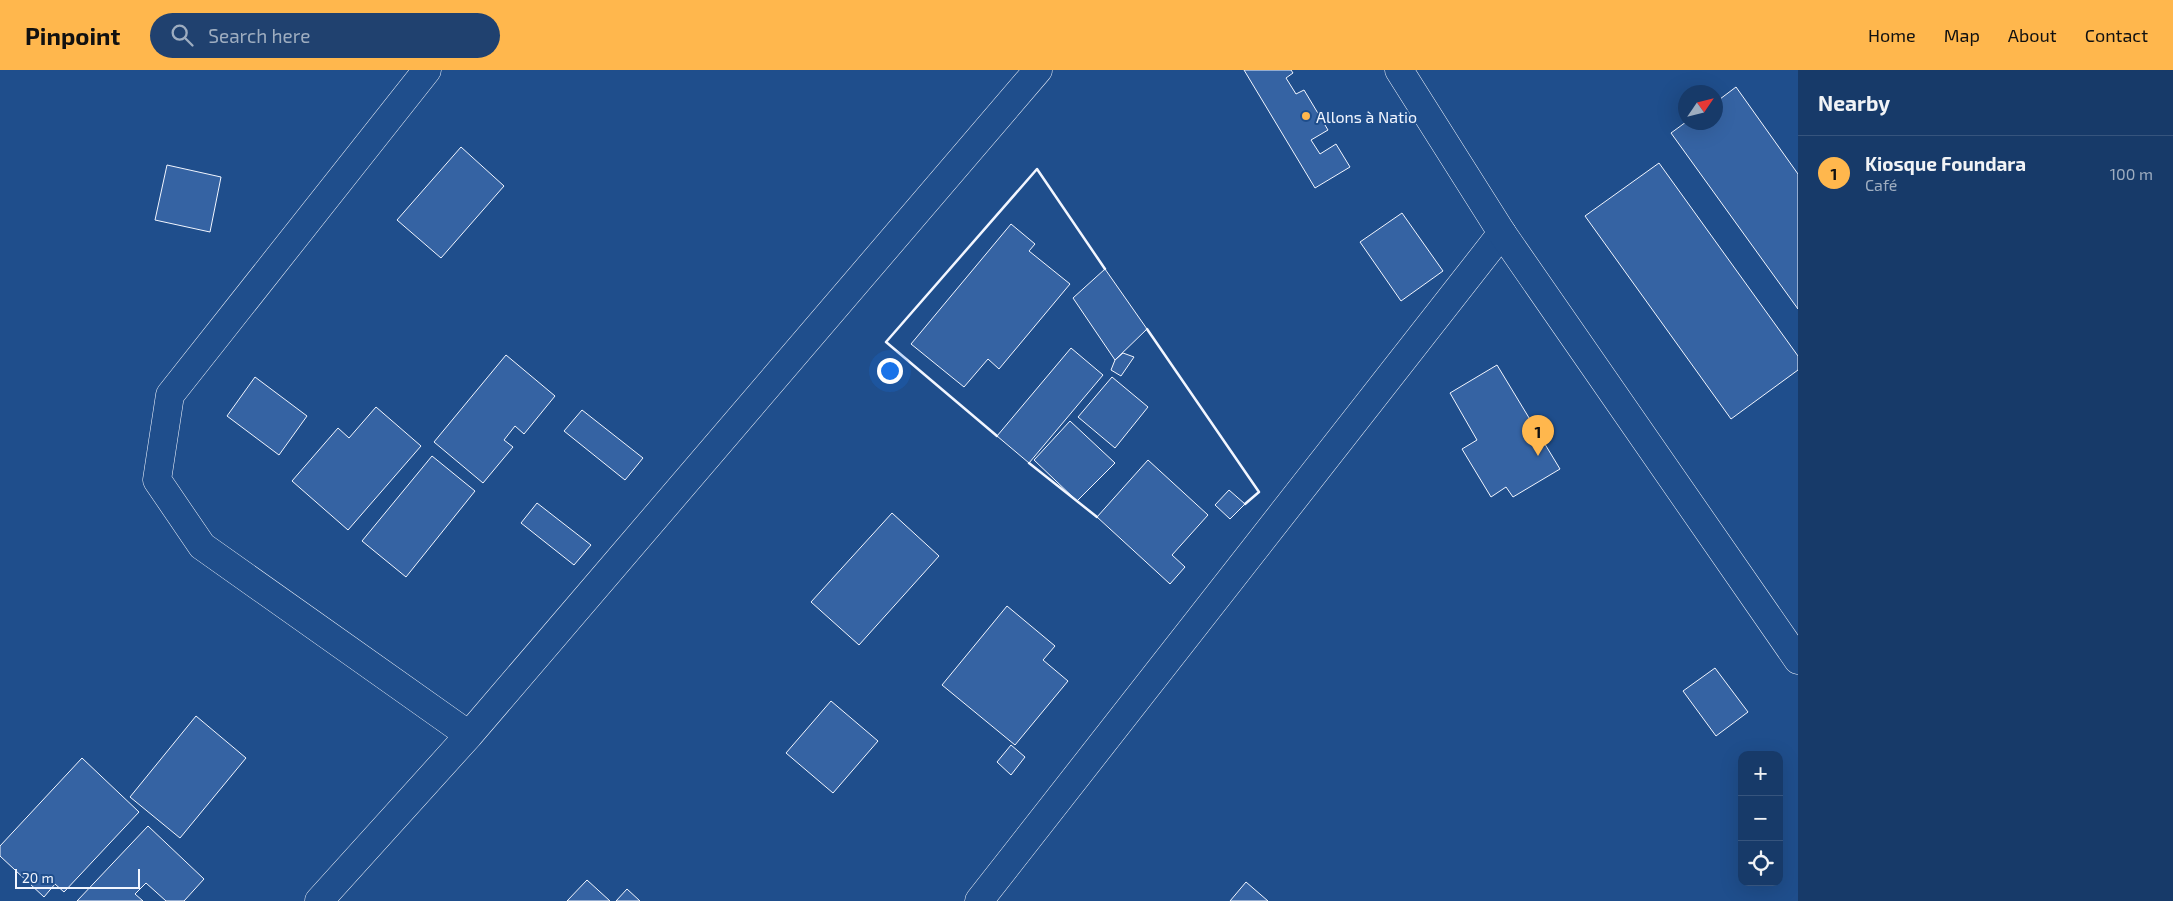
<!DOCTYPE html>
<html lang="en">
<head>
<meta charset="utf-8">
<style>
  body { margin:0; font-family:"Exo 2",sans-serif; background:#20416f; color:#f1f3f6 }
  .controls { position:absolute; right:15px; bottom:15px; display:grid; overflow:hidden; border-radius:10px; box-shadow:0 5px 20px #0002 }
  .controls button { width:45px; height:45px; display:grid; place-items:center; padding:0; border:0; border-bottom:1px solid #36547d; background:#173a69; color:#f1f3f6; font:25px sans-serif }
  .compass { position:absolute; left:1678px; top:15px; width:45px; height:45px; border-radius:50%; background:#173a69; box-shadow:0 5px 20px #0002; rotate:55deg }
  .scale { position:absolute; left:15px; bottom:12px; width:125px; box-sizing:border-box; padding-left:5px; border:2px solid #f2f6ff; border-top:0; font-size:14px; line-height:18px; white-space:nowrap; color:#f2f6ff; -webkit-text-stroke:4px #1f4e8c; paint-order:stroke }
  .you { position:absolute; left:889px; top:300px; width:18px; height:18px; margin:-12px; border:4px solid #fff; border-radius:50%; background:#1a73e8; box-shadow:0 0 0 8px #1a73e833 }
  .badge { display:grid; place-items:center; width:32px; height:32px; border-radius:50%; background:#ffb74d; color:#111; font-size:16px; font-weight:700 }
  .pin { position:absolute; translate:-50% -41px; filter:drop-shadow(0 1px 2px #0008) }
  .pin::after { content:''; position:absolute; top:26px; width:18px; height:15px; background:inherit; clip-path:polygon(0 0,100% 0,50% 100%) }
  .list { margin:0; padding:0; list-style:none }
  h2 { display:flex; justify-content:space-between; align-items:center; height:65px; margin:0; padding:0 20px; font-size:21px }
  h2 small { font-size:16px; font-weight:400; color:#9eadc0 }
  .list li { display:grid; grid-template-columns:32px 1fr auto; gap:15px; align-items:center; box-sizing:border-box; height:75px; padding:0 20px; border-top:1px solid #36547d }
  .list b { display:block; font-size:19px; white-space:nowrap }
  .list p { margin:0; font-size:16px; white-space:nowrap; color:#9eadc0 }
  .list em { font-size:16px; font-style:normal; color:#9eadc0 }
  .icon { flex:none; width:28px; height:28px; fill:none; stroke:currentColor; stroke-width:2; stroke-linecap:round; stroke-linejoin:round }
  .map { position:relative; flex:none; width:1798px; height:831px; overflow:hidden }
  header { display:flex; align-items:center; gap:30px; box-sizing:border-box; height:70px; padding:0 25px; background:#ffb74d; color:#111 }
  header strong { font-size:24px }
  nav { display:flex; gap:28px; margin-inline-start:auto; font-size:18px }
  .search { width:350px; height:45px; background:#20416f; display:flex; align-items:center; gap:12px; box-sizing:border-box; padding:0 18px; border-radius:28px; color:#9eadc0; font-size:19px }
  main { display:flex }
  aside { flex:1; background:#173a69 }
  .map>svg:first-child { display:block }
  .building { fill:#3563a3; stroke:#f2f6ff }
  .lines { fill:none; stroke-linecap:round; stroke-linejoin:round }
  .minor-casing { stroke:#f2f6ff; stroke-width:29 }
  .major-casing { stroke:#f2f6ff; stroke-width:29 }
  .minor { stroke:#1f4e8c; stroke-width:28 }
  .major { stroke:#1f4e8c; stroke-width:28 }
  .wall { stroke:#f2f6ff; stroke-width:2.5 }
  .poi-dot { fill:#ffb74d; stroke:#1f4e8c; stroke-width:2 }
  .labels { text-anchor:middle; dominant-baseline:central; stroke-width:4; stroke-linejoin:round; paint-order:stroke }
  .poi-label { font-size:16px; fill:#f2f6ff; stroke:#1f4e8c; text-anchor:start }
</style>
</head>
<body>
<header>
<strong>Pinpoint</strong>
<div class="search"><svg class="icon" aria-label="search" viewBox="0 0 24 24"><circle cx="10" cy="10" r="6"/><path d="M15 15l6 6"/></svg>Search here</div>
<nav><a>Home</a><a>Map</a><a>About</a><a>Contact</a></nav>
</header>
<main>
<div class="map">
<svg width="1798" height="831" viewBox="0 0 1798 831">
  <rect width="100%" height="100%" fill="#1f4e8c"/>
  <path class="building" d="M1244 0H1291L1293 3 1286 8 1296 24 1304 20 1328 60 1311 70 1320 84 1336 74 1350 97 1315 118Z
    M1736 17 1798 104V239L1671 63 1686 52H1716V32Z
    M461 77 504 116 441 188 397 150Z
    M1659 93 1798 286V300L1731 349 1585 146Z
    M167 95 221 107 210 162 155 150Z
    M1402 143 1443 201 1401 231 1360 172Z
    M1011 154 1035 174 1029 181 1070 214 999 299 988 289 964 317 911 274Z
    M1105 199 1147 259 1115 290 1073 228Z
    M1071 278 1103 305 1029 393 997 366Z
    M1123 283 1134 287 1121 306 1111 300 1115 290Z
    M506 285 555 326 524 364 515 356 504 370 513 377 483 413 434 372Z
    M1497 295 1560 399 1513 427 1506 417 1491 427 1462 379 1477 370 1450 323Z
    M255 307 307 346 279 385 227 346Z
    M1112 307 1148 337 1115 378 1078 347Z
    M376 337 421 376 348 460 292 411 338 358 349 368Z
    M582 340 643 388 625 410 564 361Z
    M1070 351 1115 393 1077 431 1034 390Z
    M432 386 475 421 406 507 362 471Z
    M1148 390 1208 445 1172 485 1185 497 1170 514 1097 447Z
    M1229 420 1245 434 1230 449 1215 435Z
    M537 433 591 475 574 495 521 453Z
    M892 443 939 486 859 575 811 532Z
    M1007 536 1055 576 1043 590 1068 611 1015 675 942 615Z
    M1715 598 1748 642 1716 666 1683 621Z
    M831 631 878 671 833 723 786 683Z
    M196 646 246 688 180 768 130 727Z
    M1011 675 1025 687 1011 705 997 692Z
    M82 688 139 742 64 822 55 814 44 827 0 786V776Z
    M148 756 204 809 184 831H166L146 813 135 824 143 831H77Z
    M587 810 610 831H567Z
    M1246 812 1268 831H1230Z
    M627 819 640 831H616Z"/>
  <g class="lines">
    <g class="minor-casing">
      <path id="minor" d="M427 0 170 325 157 410 202 476 469 665
        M319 831 469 665 1038 0
        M979 831 1502 163"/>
    </g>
    <g class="major-casing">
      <path id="major" d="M1399 0 1502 163 1798 590"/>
    </g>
    <use href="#minor" class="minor"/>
    <use href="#major" class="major"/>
    <path class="wall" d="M1147 259 1259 422 1245 434
      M997 366 886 272 1037 99 1105 199
      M1029 393 1097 447"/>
  </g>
  <circle class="poi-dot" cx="1306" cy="46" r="5"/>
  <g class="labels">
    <g class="poi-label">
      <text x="1316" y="46">Allons à Natio</text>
    </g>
  </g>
</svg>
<div class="controls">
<button>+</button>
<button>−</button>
<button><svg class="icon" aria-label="locate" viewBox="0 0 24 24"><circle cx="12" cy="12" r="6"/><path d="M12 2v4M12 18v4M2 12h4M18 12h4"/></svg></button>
</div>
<svg class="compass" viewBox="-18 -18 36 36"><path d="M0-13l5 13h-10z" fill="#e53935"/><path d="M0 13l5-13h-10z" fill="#9eadc0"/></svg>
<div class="scale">20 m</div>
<div class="you"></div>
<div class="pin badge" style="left:1538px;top:386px">1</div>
</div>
<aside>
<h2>Nearby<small></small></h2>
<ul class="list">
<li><span class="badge">1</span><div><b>Kiosque Foundara</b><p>Café</p></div><em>100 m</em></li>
</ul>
</aside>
</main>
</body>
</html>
